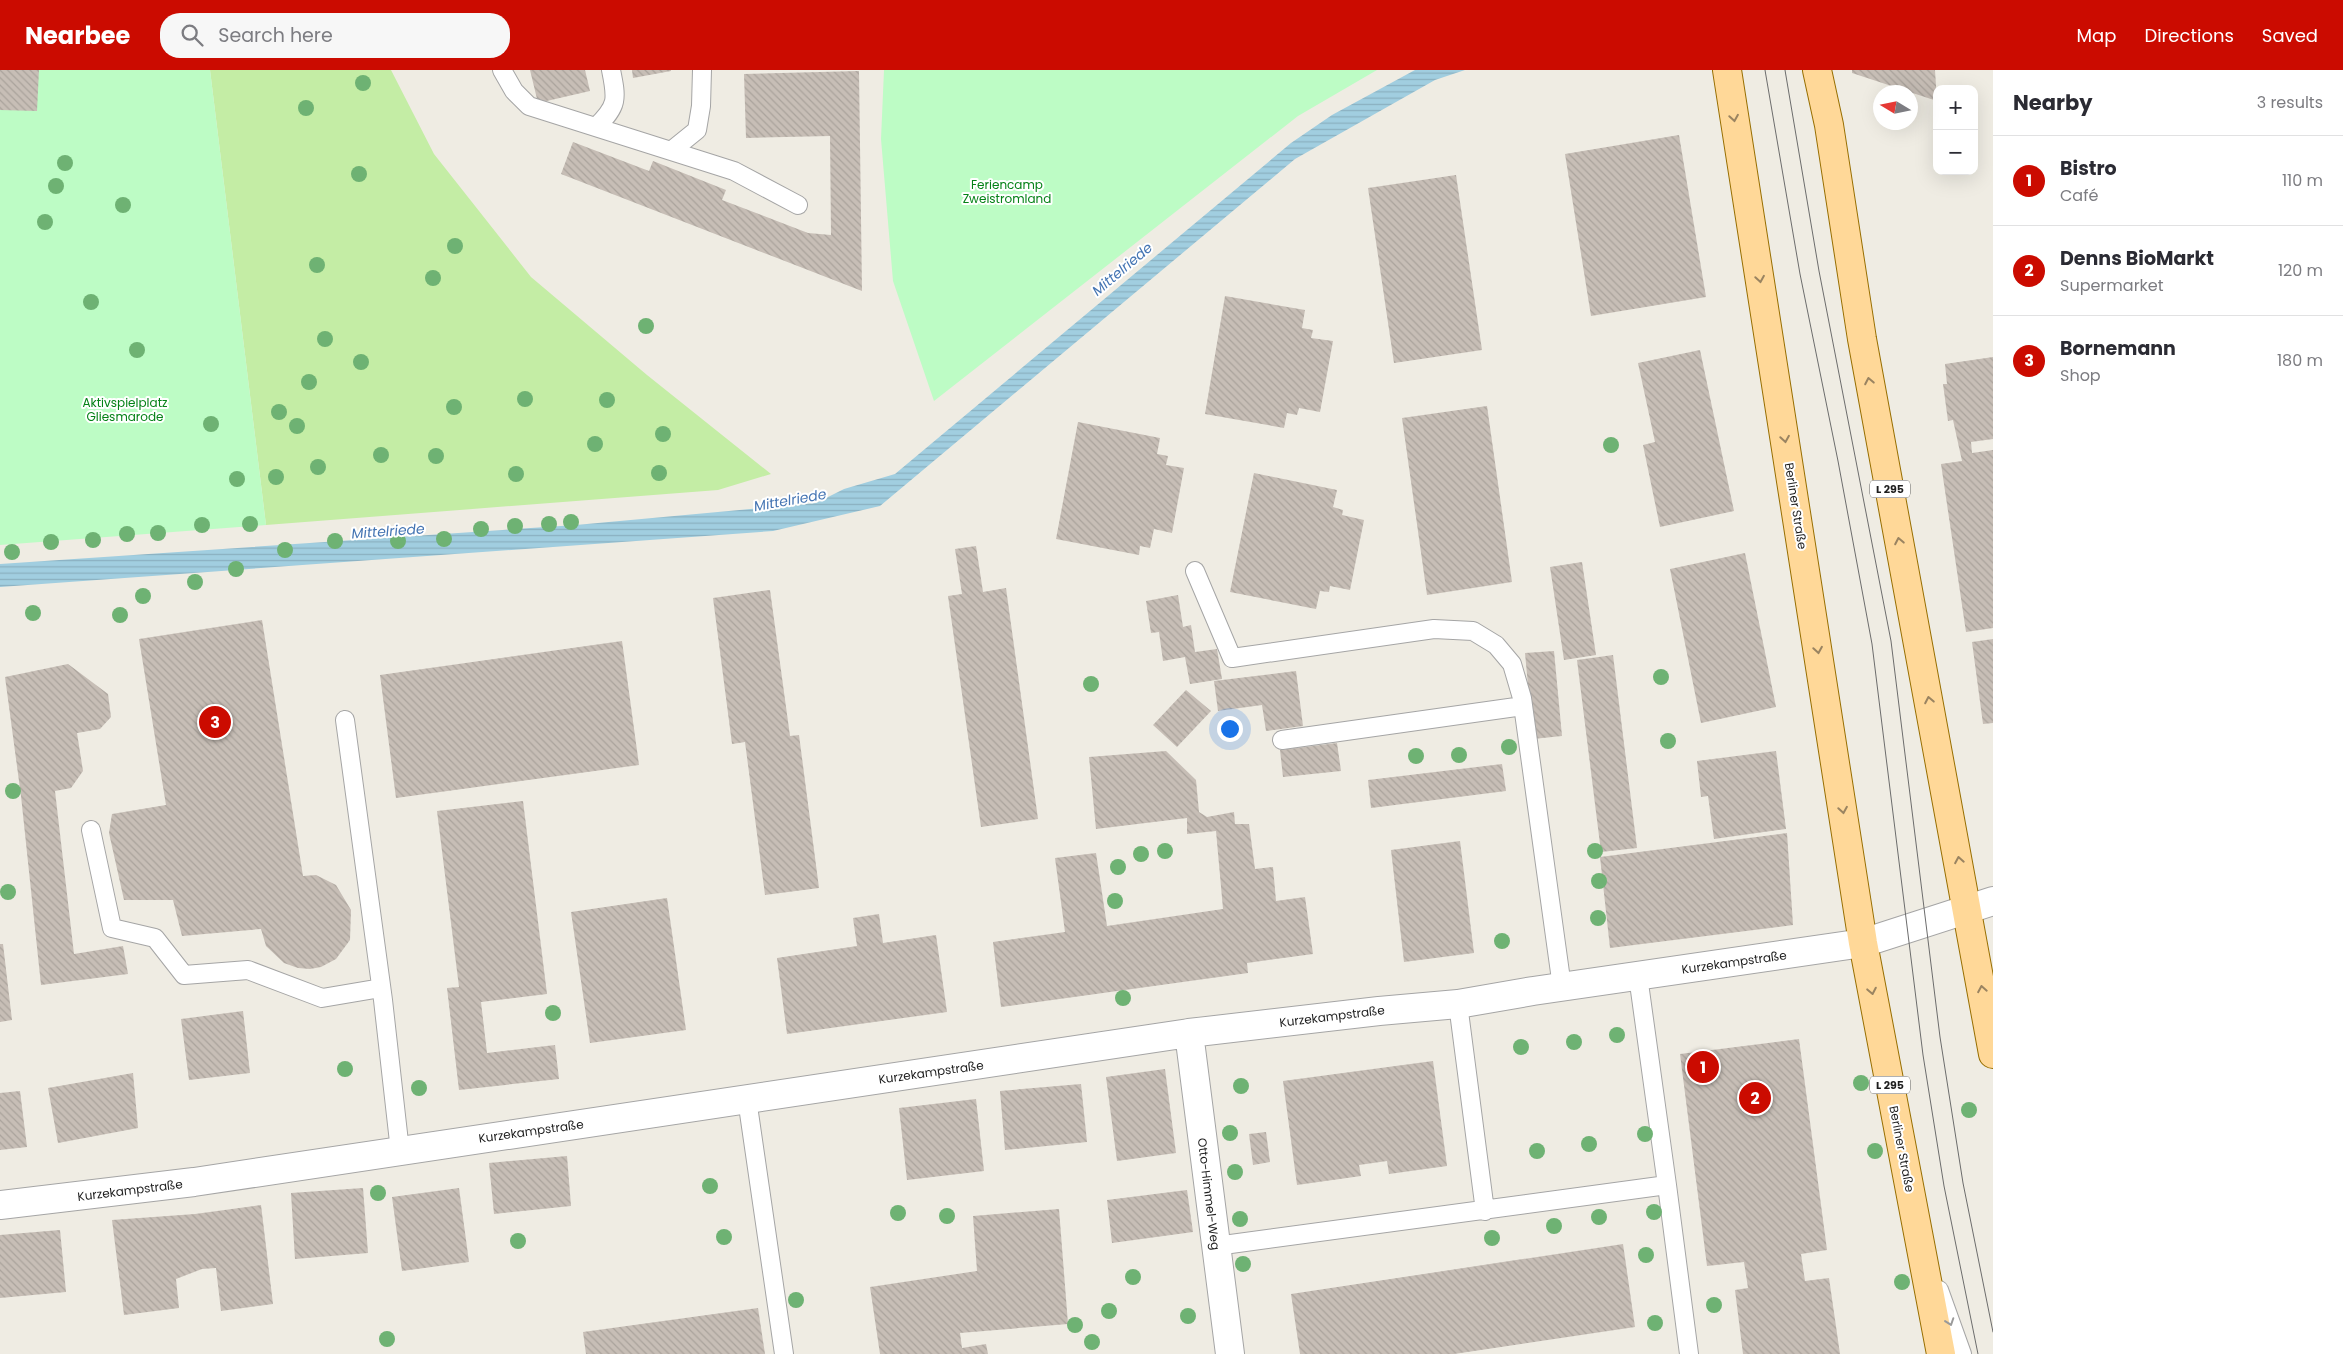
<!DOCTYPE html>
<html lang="en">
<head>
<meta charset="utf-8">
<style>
  body { margin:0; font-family:Poppins,sans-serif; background:#f7f7f7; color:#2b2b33 }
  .controls { position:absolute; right:15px; top:15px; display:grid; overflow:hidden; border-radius:10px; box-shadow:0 5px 20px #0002 }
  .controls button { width:45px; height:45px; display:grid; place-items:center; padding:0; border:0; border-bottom:1px solid #e1e1e2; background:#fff; color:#2b2b33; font:25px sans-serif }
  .compass { position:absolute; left:1873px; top:15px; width:45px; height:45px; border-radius:50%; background:#fff; box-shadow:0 5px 20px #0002; rotate:280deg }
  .you { position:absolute; left:1229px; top:658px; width:18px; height:18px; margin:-12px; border:4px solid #fff; border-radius:50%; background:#1a73e8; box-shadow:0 0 0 8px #1a73e833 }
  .badge { display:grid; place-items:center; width:32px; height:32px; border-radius:50%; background:#cb0b00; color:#fff; font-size:16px; font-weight:700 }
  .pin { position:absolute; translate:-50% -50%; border:2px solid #fff; box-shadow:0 1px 5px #0006 }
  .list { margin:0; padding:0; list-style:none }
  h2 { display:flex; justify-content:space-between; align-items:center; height:65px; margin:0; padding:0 20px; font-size:21px }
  h2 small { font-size:16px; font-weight:400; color:#7c7c81 }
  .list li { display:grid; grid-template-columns:32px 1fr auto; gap:15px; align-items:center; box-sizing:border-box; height:90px; padding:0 20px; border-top:1px solid #e1e1e2 }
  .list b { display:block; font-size:19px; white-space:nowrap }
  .list p { margin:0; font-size:16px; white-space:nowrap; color:#7c7c81 }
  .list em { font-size:16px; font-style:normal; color:#7c7c81 }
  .icon { flex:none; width:28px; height:28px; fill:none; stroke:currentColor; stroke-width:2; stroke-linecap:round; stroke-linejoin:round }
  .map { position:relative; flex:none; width:1993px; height:1284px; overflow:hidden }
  header { display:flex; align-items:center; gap:30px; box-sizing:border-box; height:70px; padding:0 25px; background:#cb0b00; color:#fff }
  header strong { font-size:24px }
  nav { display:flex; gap:28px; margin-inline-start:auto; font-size:18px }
  .search { width:350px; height:45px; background:#f7f7f7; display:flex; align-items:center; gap:12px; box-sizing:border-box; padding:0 18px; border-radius:20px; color:#7c7c81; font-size:19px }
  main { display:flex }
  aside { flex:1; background:#fff }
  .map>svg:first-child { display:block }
  .grass { fill:#c4eda5 }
  .park { fill:#bdfcc5 }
  .water { fill:url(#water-rules) }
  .building { fill:url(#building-back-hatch) }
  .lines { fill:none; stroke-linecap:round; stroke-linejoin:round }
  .service-casing { stroke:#a5a5a5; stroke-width:20 }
  .minor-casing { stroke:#a5a5a5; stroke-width:30 }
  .primary-casing { stroke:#976e00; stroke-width:30 }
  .service { stroke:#fff; stroke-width:18 }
  .minor { stroke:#fff; stroke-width:28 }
  .primary { stroke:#ffd898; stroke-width:28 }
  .tram { stroke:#6c6c6c; stroke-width:1 }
  .tree { fill:#6eb273 }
  .oneway { stroke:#9a8461 }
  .oneway2 { stroke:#9a9a9a }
  .labels { text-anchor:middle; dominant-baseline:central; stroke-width:4; stroke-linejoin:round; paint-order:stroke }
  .shield { fill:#fff; stroke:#626262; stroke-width:1 }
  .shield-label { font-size:11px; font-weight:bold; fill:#1e1e1e }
  .park-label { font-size:12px; fill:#058217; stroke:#fff }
  .street-label { font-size:12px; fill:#1e1e1e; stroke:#fff }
  .water-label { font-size:14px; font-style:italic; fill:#4575b3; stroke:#fff }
</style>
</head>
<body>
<header>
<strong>Nearbee</strong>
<div class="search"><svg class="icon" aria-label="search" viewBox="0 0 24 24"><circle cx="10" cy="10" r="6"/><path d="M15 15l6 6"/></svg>Search here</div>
<nav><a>Map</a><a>Directions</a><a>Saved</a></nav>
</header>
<main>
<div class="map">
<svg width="1993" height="1284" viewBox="0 0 1993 1284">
  <defs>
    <pattern id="water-rules" width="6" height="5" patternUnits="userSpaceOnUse" patternTransform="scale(1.25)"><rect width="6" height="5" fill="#a1cee0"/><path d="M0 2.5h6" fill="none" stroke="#8ab0c0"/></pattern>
    <pattern id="building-back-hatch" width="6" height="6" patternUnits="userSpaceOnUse" patternTransform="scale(1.25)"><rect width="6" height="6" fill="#c7beb6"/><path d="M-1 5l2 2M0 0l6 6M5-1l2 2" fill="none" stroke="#aaa39c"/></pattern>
  </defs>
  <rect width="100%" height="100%" fill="#efece3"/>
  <path class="grass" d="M210 0H391L434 84 531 207 647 305 771 404 718 420 266 455Z"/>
  <path class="park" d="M0 0H210L266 455 0 475Z
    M884 0H1377L1298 46 934 331 893 211 881 69Z"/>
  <path class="water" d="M1415 0H1465L1435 10 1295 89 880 436 773 461 0 517V494L576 455 816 433 844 419 895 404 1291 73 1332 45Z"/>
  <path class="building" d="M0 0H39L37 41 0 40Z
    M530 0H585L590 21 538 33Z
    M632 0H671V1L633 8Z
    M1852 0H1935L1937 31 1852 3Z
    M859 1 862 221 561 104 573 72 649 101 653 91 726 120 722 130 808 163 831 165 830 66 746 68 744 4Z
    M1679 65 1706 227 1591 246 1565 84Z
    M1456 105 1482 280 1394 293 1368 118Z
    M1225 226 1305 240 1302 258 1313 260 1311 268 1333 271 1320 342 1299 338 1297 345 1287 343 1284 358 1205 344Z
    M1700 280 1734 441 1660 457 1643 375 1655 372 1638 293Z
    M1993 287V369L1971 372 1972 383 1993 380V558L1966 562 1941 394 1962 391 1953 350 1948 351 1943 314H1947L1945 294Z
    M1487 336 1512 512 1427 525 1402 348Z
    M1078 352 1160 368 1157 384 1168 386 1166 395 1184 398 1172 463 1154 459 1150 478 1140 476 1139 485 1056 469Z
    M1254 403 1337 420 1333 437 1343 440 1342 445 1364 450 1350 520 1330 516 1329 522 1320 521 1316 539 1230 522Z
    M976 476 983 522 1006 518 1038 749 981 757 948 526 962 524 955 479Z
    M1745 483 1776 637 1701 653 1670 499Z
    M1582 492 1596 585 1564 590 1550 497Z
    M770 520 790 666 799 665 819 818 765 825 745 672 732 674 713 528Z
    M1178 525 1183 557 1191 555 1195 582 1217 579 1222 609 1190 614 1185 587 1163 591 1159 562 1151 563 1146 531Z
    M262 550 303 806 316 805 336 815 351 840 350 870 336 889 321 897 310 899 298 898 284 893 266 876 261 859 182 866 173 830H124L109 763 112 744 166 735 139 569Z
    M1993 569V653L1983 654 1972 572Z
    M622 571 639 695 396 728 380 605Z
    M1554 581 1562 666 1533 669 1525 583Z
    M1613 585 1637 778 1601 782 1577 590Z
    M68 594 108 624 111 647 100 659 77 663 83 701 71 718 55 721 74 884 123 876 128 904 41 915 21 726 5 607Z
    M1296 601 1303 656 1266 661 1262 635 1218 641 1214 611Z
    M1186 620 1211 641 1177 677 1153 655Z
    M1337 673 1341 701 1283 707 1280 680Z
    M1166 681 1196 710 1199 742 1207 747 1234 742 1235 754H1249L1255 799 1273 797 1276 831 1305 827 1313 884 1247 893 1248 903 1001 937 993 872 1065 862 1055 788 1096 783 1107 856 1223 839 1216 761 1187 764V748L1096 759 1089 687Z
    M1776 681 1786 759 1714 769 1708 726 1701 727 1697 691Z
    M1502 694 1506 721 1371 738 1368 710Z
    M523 731 547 924 481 932 487 983 555 975 559 1009 459 1020 447 918 459 917 437 741Z
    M1787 763 1793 855 1610 878 1600 787Z
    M1460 771 1474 883 1404 892 1391 780Z
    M667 828 686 960 590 973 571 842Z
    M879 844 883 873 936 865 947 942 787 964 777 888 857 876 853 848Z
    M0 874H3L12 950 0 952Z
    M243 941 250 1003 189 1010 181 949Z
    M1799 969 1827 1180 1801 1184 1805 1211 1829 1208 1840 1284H1743L1735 1220 1748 1218 1744 1192 1707 1196 1680 984Z
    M1433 991 1447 1096 1389 1104 1387 1091 1359 1095 1361 1106 1297 1115 1283 1011Z
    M1165 999 1176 1083 1117 1091 1106 1007Z
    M133 1003 138 1058 58 1073 48 1018Z
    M1081 1014 1087 1072 1005 1080 1000 1021Z
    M20 1021 27 1077 0 1080V1023Z
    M976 1029 984 1101 907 1110 899 1038Z
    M1266 1062 1270 1092 1253 1095 1249 1064Z
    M567 1086 571 1136 494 1144 489 1093Z
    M363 1118 368 1183 295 1189 291 1123Z
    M459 1118 469 1192 402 1201 392 1127Z
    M1187 1120 1193 1162 1112 1173 1107 1130Z
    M261 1135 273 1234 221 1241 216 1198 202 1199 176 1209 179 1238 124 1245 112 1150 195 1144Z
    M1059 1139 1068 1254 960 1263 962 1278 986 1274 988 1284H880L870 1217 977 1201 973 1146Z
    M60 1160 66 1222 0 1228V1165Z
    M1623 1174 1635 1257 1454 1284H1300L1291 1224Z
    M758 1238 765 1284H586L583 1262Z"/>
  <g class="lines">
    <g class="service-casing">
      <path id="service" d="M502 0 514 21 529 36 671 81 697 60 701 36 702 0
        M596 57C618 36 617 29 611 0
        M671 81 734 101 798 135
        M1195 501 1232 588 1434 559 1473 561 1496 575 1512 594 1522 628 1562 917
        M345 650 383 930 400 1081
        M1282 670 1523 636
        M91 760 112 858 155 868 184 905 248 900 322 928 381 918
        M1458 934 1485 1141
        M747 1029 784 1284
        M1667 1115 1689 1284
        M1216 1176 1667 1115 1638 906
        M1939 1220 1962 1284"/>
    </g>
    <g class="minor-casing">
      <path id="minor" d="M1189 963 1230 1284
        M0 1135 194 1112 1189 963 1379 941 1458 934 1533 921 1863 873 1993 831"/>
    </g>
    <g class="primary-casing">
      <path id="primary" d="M1727 0 1863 873 1941 1284
        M1817 0 1829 55 1862 269 1993 984"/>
    </g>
    <use href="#service" class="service"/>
    <use href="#minor" class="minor"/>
    <use href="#primary" class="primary"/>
    <path class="tram" d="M1765 0 1800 204 1838 391 1872 574 1923 985 1944 1116 1978 1284
      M1785 0 1819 201 1891 571 1940 967 1963 1113 1993 1262"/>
  </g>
  <g class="tree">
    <circle cx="363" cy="13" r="8"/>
    <circle cx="306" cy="38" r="8"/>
    <circle cx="65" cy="93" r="8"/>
    <circle cx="359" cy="104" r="8"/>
    <circle cx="56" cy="116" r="8"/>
    <circle cx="123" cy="135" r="8"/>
    <circle cx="45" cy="152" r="8"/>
    <circle cx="455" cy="176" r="8"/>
    <circle cx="317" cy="195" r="8"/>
    <circle cx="433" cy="208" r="8"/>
    <circle cx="91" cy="232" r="8"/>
    <circle cx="646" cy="256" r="8"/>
    <circle cx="325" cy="269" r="8"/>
    <circle cx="137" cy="280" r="8"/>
    <circle cx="361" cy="292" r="8"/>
    <circle cx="309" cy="312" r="8"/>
    <circle cx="525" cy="329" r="8"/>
    <circle cx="607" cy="330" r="8"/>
    <circle cx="454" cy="337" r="8"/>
    <circle cx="279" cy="342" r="8"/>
    <circle cx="211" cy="354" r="8"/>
    <circle cx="297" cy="356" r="8"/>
    <circle cx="663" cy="364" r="8"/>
    <circle cx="595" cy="374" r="8"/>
    <circle cx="1611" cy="375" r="8"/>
    <circle cx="381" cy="385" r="8"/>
    <circle cx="436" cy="386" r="8"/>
    <circle cx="318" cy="397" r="8"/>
    <circle cx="659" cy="403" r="8"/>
    <circle cx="516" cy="404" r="8"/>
    <circle cx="276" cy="407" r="8"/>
    <circle cx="237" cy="409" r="8"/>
    <circle cx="571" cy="452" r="8"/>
    <circle cx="250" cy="454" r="8"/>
    <circle cx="549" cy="454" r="8"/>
    <circle cx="202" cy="455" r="8"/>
    <circle cx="515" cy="456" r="8"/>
    <circle cx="481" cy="459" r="8"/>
    <circle cx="158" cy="463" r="8"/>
    <circle cx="127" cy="464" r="8"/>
    <circle cx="444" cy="469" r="8"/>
    <circle cx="93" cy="470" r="8"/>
    <circle cx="335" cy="471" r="8"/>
    <circle cx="398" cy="471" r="8"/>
    <circle cx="51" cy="472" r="8"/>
    <circle cx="285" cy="480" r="8"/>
    <circle cx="12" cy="482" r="8"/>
    <circle cx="236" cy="499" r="8"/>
    <circle cx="195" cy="512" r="8"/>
    <circle cx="143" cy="526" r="8"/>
    <circle cx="33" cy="543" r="8"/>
    <circle cx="120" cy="545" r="8"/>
    <circle cx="1661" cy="607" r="8"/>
    <circle cx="1091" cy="614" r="8"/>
    <circle cx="1668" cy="671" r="8"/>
    <circle cx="1509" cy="677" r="8"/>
    <circle cx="1459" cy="685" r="8"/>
    <circle cx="1416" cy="686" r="8"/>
    <circle cx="13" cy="721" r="8"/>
    <circle cx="1165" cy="781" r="8"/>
    <circle cx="1595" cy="781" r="8"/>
    <circle cx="1141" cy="784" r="8"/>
    <circle cx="1118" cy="797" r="8"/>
    <circle cx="1599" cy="811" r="8"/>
    <circle cx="8" cy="822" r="8"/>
    <circle cx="1115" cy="831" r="8"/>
    <circle cx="1598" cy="848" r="8"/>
    <circle cx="1502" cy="871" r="8"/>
    <circle cx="1123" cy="928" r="8"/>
    <circle cx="553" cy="943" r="8"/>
    <circle cx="1617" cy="965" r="8"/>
    <circle cx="1574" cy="972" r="8"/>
    <circle cx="1521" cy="977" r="8"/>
    <circle cx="345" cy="999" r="8"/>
    <circle cx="1861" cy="1013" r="8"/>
    <circle cx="1241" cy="1016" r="8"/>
    <circle cx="419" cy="1018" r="8"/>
    <circle cx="1969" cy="1040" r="8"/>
    <circle cx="1230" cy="1063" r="8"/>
    <circle cx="1645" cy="1064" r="8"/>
    <circle cx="1589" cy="1074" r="8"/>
    <circle cx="1537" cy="1081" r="8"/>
    <circle cx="1875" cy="1081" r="8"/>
    <circle cx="1235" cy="1102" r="8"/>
    <circle cx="710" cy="1116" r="8"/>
    <circle cx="378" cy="1123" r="8"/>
    <circle cx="1654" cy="1142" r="8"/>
    <circle cx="898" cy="1143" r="8"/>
    <circle cx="947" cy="1146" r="8"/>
    <circle cx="1599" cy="1147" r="8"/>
    <circle cx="1240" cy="1149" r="8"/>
    <circle cx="1554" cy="1156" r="8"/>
    <circle cx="724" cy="1167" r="8"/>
    <circle cx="1492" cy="1168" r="8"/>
    <circle cx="518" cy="1171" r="8"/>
    <circle cx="1646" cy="1185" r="8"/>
    <circle cx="1243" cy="1194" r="8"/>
    <circle cx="1133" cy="1207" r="8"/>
    <circle cx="1902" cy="1212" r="8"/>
    <circle cx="796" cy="1230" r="8"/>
    <circle cx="1714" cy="1235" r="8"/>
    <circle cx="1109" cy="1241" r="8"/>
    <circle cx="1188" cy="1246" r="8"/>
    <circle cx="1655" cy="1253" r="8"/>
    <circle cx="1075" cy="1255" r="8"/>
    <circle cx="387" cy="1269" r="8"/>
    <circle cx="1092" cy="1272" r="8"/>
  </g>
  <defs><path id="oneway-chevron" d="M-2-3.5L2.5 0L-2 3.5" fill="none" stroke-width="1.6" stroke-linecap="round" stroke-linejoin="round" transform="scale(1.25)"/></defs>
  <g class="oneway">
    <use href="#oneway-chevron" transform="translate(1734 48) rotate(81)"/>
    <use href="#oneway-chevron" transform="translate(1760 209) rotate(81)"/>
    <use href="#oneway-chevron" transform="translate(1869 311) rotate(-101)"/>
    <use href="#oneway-chevron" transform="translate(1785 369) rotate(81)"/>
    <use href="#oneway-chevron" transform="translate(1899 471) rotate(-101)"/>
    <use href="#oneway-chevron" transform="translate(1818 580) rotate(81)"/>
    <use href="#oneway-chevron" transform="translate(1929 630) rotate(-101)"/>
    <use href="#oneway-chevron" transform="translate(1843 740) rotate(81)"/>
    <use href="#oneway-chevron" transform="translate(1959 790) rotate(-100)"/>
    <use href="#oneway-chevron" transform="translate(1982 919) rotate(-100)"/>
    <use href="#oneway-chevron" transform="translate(1872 921) rotate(79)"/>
  </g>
  <use class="oneway2" href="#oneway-chevron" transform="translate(1950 1252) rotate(71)"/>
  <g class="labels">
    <g class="shield">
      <rect x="1870" y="410.5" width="40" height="17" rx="4"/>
      <rect x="1870" y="1006.5" width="40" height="17" rx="4"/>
    </g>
    <g class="shield-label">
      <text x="1890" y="419">L 295</text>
      <text x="1890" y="1015">L 295</text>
    </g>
    <g class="park-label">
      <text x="1007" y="114">Feriencamp<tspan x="1007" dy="14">Zweistromland</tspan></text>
      <text x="125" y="332">Aktivspielplatz<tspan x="125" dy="14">Gliesmarode</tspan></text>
    </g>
    <g class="street-label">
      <text transform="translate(1796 436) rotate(81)">Berliner Straße</text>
      <text transform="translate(1734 892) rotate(-8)">Kurzekampstraße</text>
      <text transform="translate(1332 946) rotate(-7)">Kurzekampstraße</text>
      <text transform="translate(931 1002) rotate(-8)">Kurzekampstraße</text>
      <text transform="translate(531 1061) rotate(-8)">Kurzekampstraße</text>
      <text transform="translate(1902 1079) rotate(79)">Berliner Straße</text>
      <text transform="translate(130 1120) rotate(-7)">Kurzekampstraße</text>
      <text transform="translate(1209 1124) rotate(83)">Otto-Himmel-Weg</text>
    </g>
    <g class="water-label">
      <text transform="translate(1122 199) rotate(-40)">Mittelriede</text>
      <text transform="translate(790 430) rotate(-10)">Mittelriede</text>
      <text transform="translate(388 461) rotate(-4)">Mittelriede</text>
    </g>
  </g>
</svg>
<div class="controls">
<button>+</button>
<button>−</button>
</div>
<svg class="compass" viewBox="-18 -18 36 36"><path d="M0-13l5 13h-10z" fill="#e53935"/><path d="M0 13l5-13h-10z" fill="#7c7c81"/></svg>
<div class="you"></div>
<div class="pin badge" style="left:1703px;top:997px">1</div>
<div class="pin badge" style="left:1755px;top:1028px">2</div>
<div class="pin badge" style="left:215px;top:652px">3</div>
</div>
<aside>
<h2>Nearby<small>3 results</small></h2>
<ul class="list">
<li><span class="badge">1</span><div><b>Bistro</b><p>Café</p></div><em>110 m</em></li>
<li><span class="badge">2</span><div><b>Denns BioMarkt</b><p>Supermarket</p></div><em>120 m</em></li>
<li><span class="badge">3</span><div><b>Bornemann</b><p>Shop</p></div><em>180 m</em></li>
</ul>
</aside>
</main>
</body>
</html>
